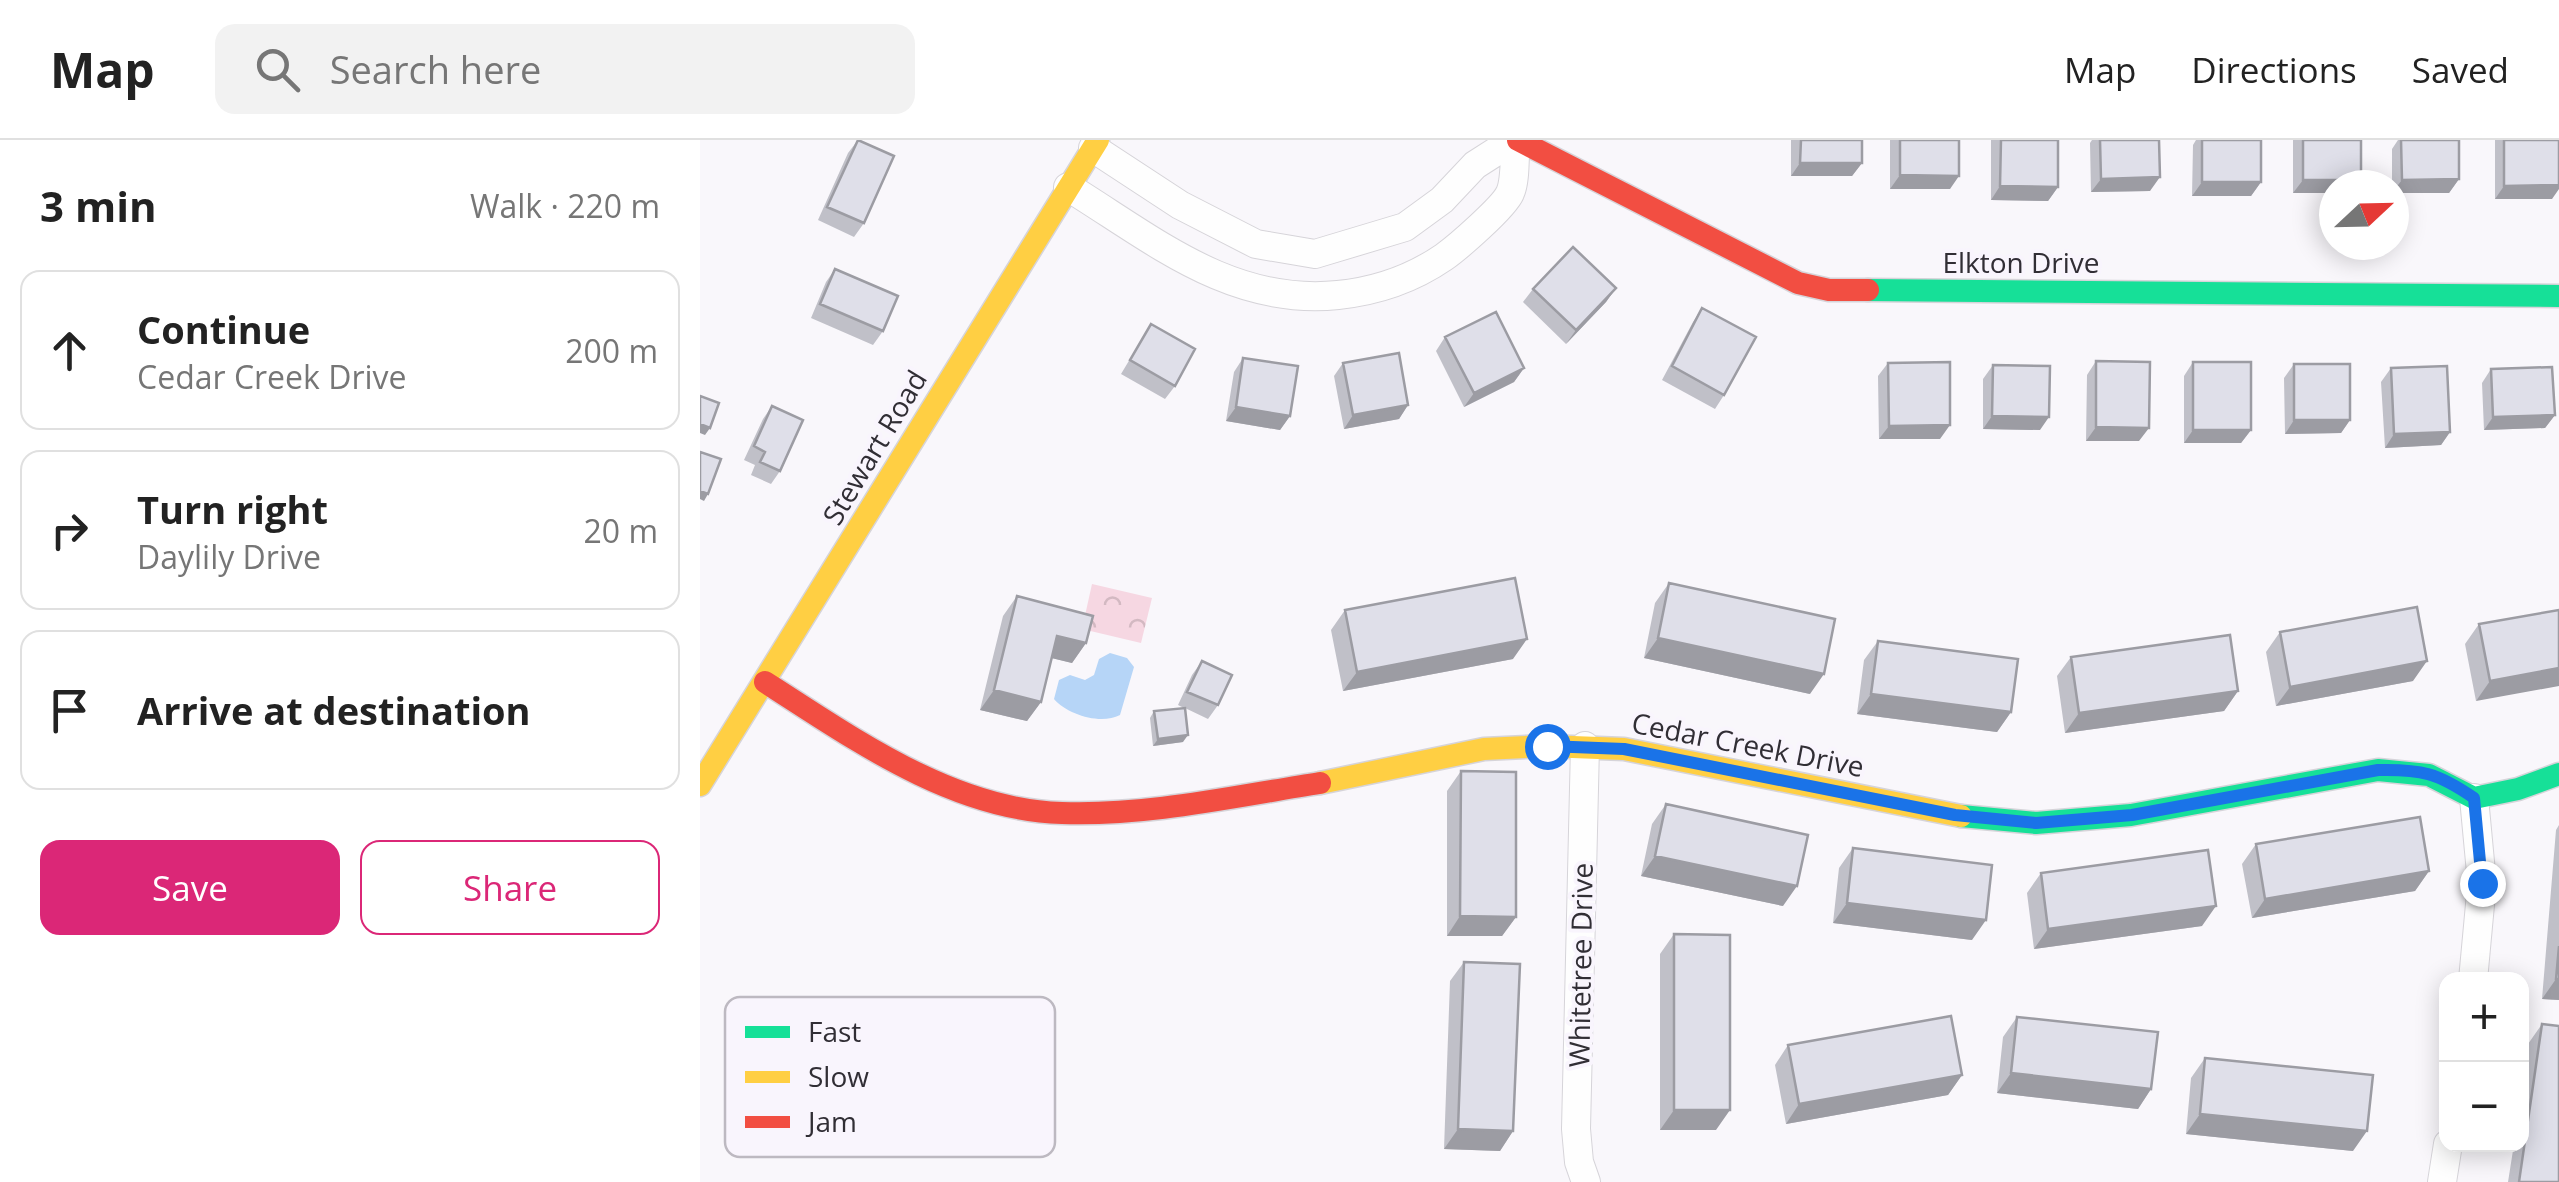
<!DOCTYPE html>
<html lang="en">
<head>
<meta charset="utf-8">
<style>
  body { margin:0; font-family:"Open Sans",sans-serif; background:#f2f2f2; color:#222 }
  .controls { position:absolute; right:30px; bottom:30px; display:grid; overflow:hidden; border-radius:20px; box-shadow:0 5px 25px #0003 }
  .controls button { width:90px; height:90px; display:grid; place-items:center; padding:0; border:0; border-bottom:2px solid #e0e0e0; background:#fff; color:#222; font:50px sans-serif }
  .compass { position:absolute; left:1619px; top:30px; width:90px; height:90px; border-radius:50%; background:#fff; box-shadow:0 5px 25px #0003; rotate:68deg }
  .stop { position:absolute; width:30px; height:30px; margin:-22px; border:8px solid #1a73e8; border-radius:50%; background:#fff }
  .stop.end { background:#1a73e8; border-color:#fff; box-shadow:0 2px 10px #0008 }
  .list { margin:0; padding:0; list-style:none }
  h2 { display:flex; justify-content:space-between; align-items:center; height:130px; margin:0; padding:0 40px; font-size:42px }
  h2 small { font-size:32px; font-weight:400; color:#767676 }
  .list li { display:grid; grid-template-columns:65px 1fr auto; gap:30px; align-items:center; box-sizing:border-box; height:160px; margin:0 20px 20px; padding:0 20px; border:2px solid #e0e0e0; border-radius:20px }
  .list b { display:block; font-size:38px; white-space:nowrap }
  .list p { margin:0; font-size:32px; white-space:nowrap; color:#767676 }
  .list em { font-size:32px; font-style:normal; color:#767676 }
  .actions { display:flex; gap:20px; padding:30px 40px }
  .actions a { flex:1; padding:22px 0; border:2px solid #db2777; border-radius:20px; text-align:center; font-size:35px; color:#db2777 }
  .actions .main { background:#db2777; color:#fff }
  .icon { flex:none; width:55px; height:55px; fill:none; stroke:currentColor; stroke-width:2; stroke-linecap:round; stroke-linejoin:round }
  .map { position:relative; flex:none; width:1859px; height:1042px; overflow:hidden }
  header { display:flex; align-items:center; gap:60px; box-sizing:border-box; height:140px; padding:0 50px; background:#fff; border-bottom:2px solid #e0e0e0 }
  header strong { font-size:48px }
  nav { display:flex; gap:55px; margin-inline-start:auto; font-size:35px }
  .search { width:700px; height:90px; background:#f2f2f2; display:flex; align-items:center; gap:25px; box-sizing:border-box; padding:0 35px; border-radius:20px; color:#767676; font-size:38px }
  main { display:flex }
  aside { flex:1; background:#fff }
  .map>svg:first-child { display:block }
  .park { fill:url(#park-crowns) }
  .water { fill:#b6d5f7 }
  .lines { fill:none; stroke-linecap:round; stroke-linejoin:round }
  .street-casing { stroke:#d6d4d9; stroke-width:30 }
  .fast-casing { stroke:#d6d4d9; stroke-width:25 }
  .slow-casing { stroke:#d6d4d9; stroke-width:25 }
  .jam-casing { stroke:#d6d4d9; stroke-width:25 }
  .street { stroke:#fefefe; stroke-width:28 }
  .fast { stroke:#16e098; stroke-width:22 }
  .slow { stroke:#ffcf43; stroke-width:22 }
  .jam { stroke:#f24e42; stroke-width:22 }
  .wall { fill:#c0c0c8 }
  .shaded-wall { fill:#9c9ca3 }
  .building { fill:#dfdfe9; stroke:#9c9ca3; stroke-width:2.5 }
  .route { stroke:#1a73e8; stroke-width:12 }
  .labels { text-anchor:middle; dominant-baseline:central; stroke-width:8; stroke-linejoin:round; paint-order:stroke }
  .street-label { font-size:28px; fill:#312e35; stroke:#f9f5fd }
  .key { fill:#f9f5fd; stroke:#bdb9c1; stroke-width:2.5 }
  .key-label { font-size:28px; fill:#312e35 }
</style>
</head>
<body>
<header>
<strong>Map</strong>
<div class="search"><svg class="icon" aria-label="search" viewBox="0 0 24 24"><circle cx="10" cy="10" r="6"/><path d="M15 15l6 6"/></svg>Search here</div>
<nav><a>Map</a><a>Directions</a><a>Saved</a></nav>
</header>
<main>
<aside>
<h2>3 min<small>Walk · 220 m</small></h2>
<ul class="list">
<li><svg class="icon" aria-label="ahead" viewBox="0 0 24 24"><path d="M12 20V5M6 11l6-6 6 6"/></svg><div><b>Continue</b><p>Cedar Creek Drive</p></div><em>200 m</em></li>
<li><svg class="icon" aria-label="right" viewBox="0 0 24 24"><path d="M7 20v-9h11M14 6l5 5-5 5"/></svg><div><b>Turn right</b><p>Daylily Drive</p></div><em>20 m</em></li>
<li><svg class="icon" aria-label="arrive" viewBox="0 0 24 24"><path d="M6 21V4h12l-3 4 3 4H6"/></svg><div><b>Arrive at destination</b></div></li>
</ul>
<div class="actions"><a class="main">Save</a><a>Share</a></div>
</aside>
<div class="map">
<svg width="1859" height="1042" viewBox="0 0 1859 1042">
  <defs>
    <pattern id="park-crowns" width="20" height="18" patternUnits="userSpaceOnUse" patternTransform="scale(2.5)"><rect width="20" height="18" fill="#f6d7e2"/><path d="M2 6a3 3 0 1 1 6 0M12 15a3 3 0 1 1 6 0" fill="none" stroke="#d3b9c2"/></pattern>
  </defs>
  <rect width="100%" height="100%" fill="#f9f7fb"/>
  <path class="park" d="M392 444 452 458 441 503 382 489Z"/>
  <path class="water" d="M410 513 427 518 434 527 420 575C401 585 368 575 354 559L359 540 370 535 385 540 394 535 399 519Z"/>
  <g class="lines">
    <g class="street-casing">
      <path id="street" d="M393 8 480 65 556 104 615 114 705 87 742 60 775 25 814 0
        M368 47C454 100 531 166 638 155 678 151 712 139 744 117 758 107 804 67 810 53 816 40 814 15 816 0
        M885 606 876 989 879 1022 886 1042
        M1773 840 1782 743 1774 658
        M1742 1042 1748 1004"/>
    </g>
    <g class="fast-casing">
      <path id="fast" d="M1168 150 1859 156
        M1261 676 1336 683 1431 675 1678 630 1729 635 1774 658 1818 649 1859 634"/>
    </g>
    <g class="slow-casing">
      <path id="slow" d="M620 643 784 609 847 606 924 609 1261 676
        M0 645 398 0"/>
    </g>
    <g class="jam-casing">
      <path id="jam" d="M818 0 1098 143 1129 150H1168
        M65 542C154 599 253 670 362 673 448 676 536 656 620 643"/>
    </g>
    <use href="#street" class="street"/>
    <use href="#fast" class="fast"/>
    <use href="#slow" class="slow"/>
    <use href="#jam" class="jam"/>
  </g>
  <path class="wall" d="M158 0 164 83 154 97 118 80 148 13Z
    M1091 0H1162V23L1152 36H1091Z
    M1190 0H1259L1250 49H1190Z
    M1291 0H1358V47L1348 61 1291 60Z
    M1392 0H1459L1450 51 1391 52 1390 3Z
    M1496 0H1561V42L1551 56H1492L1493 5Z
    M1593 0H1661L1634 45V53H1593Z
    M1698 0H1759V39L1749 53H1694V45H1692V9Z
    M1795 0H1859L1852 59H1795Z
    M135 129 183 191 173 205 111 178 126 142Z
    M916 148 906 162 866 204 823 162 833 149Z
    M1002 168 1024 255 1015 269 962 240 993 182Z
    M451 184 475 246 465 259 421 234Z
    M745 197 824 228 814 242 764 267 736 211Z
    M543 218 590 276 580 290 526 281 534 232Z
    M1396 221 1439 301H1386L1387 235Z
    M1493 222 1551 290 1541 303H1484V236Z
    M643 223 708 265 699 279 644 289 634 236Z
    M1188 223 1240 299H1179L1178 236Z
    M1594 224 1650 280 1641 293 1585 294 1584 238Z
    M1293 225 1340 290 1283 289V239Z
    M1691 228 1750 292 1741 305 1685 308 1681 242Z
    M1791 229 1855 275 1845 288 1784 290 1782 243Z
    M72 266 80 331 71 344 51 335 55 325 44 320 63 279Z
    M969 443 1110 554 944 518 955 463Z
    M317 456 386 503 372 523 352 518 341 562 327 581 280 570 303 476Z
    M645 470 813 519 643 551 631 490Z
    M1859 470 1776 561 1765 504 1779 484Z
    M1580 492 1713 541 1576 566 1566 512Z
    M1178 501 1311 572 1297 592 1157 574 1164 520Z
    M1371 517 1538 551 1524 571 1365 593 1357 536Z
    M502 521 518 565 508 579 485 568 483 602 453 606 450 578 454 571 484 568 478 565 492 535Z
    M761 631 816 777 802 796H747V651Z
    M966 664 1083 766 941 736 952 684Z
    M1859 685V860L1842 859 1856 690Z
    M1556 704 1729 731 1715 751 1552 778 1542 724Z
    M1153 708 1272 800 1133 783 1139 728Z
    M1341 733 1502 786 1334 809 1327 753Z
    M974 794 1016 990H960V814Z
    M764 822 813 991 800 1011 744 1009 750 841Z
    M1317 877 1451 949 1438 969 1297 953 1303 897Z
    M1842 884 1859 1042H1808L1814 1004H1822V952L1828 904Z
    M1088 905 1262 935 1248 955 1086 984 1075 925Z
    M1505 918 1653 1011 1486 994 1491 938Z"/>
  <path class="shaded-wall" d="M1100 23H1162L1152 36H1091Z
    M1200 35 1259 36 1250 49H1190Z
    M1460 37 1450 51 1391 52 1401 39Z
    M1759 39 1749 53H1694V50L1702 40Z
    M1603 40H1661L1658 45H1634V53H1593Z
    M1502 42H1561L1551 56H1492Z
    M1859 45V49L1852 59H1795L1804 46Z
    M1300 46 1358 47 1348 61 1291 60Z
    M916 148 906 162 866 204 876 190Z
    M824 228 814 242 764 267 774 253Z
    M708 265 699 279 644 289 653 275Z
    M536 267 590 276 580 290 526 281Z
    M1855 275 1845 288 1784 290 1793 277Z
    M1292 276 1349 277 1340 290 1283 289Z
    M1594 280H1650L1641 293 1585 294Z
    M0 284 10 288 5 295 0 293Z
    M1250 285 1240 299H1179L1189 286Z
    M1396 287 1449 288 1439 301H1386Z
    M1493 290H1551L1541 303H1484Z
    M1750 292 1741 305 1685 308 1694 294Z
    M0 351 8 354 4 361 0 359Z
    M357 496 386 503 372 523 343 516Z
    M958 498 1124 534 1110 554 944 518Z
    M827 499 813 519 643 551 657 532Z
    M1727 521 1713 541 1576 566 1590 547Z
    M1859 528V546L1776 561 1790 541Z
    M294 550 341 562 327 581 280 570Z
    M1538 551 1524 571 1365 593 1379 573Z
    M1171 554 1311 572 1297 592 1157 574Z
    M488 595 483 602 453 606 458 599Z
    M955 716 1097 746 1083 766 941 736Z
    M1729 731 1715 751 1552 778 1565 759Z
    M1147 763 1286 780 1272 800 1133 783Z
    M1516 766 1502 786 1334 809 1348 789Z
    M760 776 816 777 802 796H747Z
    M1856 839H1859V860L1842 859Z
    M1311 933 1451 949 1438 969 1297 953Z
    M1262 935 1248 955 1086 984 1099 964Z
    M974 970H1030L1016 990H960Z
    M1500 974 1667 991 1653 1011 1486 994Z
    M758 989 813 991 800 1011 744 1009Z"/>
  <path class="building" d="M158 0 194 16 164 83 127 67Z
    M1101 0H1162V23H1100Z
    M1200 0H1259V36L1200 35Z
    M1301 0H1358V47L1300 46Z
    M1400 0H1459L1460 37 1401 39Z
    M1502 0H1561V42H1502Z
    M1603 0H1661V40H1603Z
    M1701 0H1759V39L1702 40Z
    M1804 0H1859V45L1804 46Z
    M873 107 916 148 876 190 833 149Z
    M135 129 198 156 183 191 120 164Z
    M1002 168 1056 197 1024 255 972 226Z
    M796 172 824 228 774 253 745 197Z
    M451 184 495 209 475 246 430 220Z
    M699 213 708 265 653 275 643 223Z
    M543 218 598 226 590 276 536 267Z
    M1396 221 1450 222 1449 288 1396 287Z
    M1250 222V285L1189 286 1188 223Z
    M1493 222H1551V290H1493Z
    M1594 224H1650V280H1594Z
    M1293 225 1350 226 1349 277 1292 276Z
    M1747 226 1750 292 1694 294 1691 228Z
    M1852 227 1855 275 1793 277 1791 229Z
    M0 256 19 263 10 288 0 284Z
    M72 266 103 280 80 331 60 322 65 312 54 306Z
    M0 312 21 319 8 354 0 351Z
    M815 438 827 499 657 532 645 470Z
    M969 443 1135 479 1124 534 958 498Z
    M317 456 393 476 386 503 357 496 341 562 294 550Z
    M1717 467 1727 521 1590 547 1580 492Z
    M1859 470V528L1790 541 1779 484Z
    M1530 495 1538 551 1379 573 1371 517Z
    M1178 501 1318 519 1311 572 1171 554Z
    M502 521 532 535 518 565 487 552Z
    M485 568 488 595 458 599 454 571Z
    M761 631 816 632V777L760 776Z
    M966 664 1108 695 1097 746 955 716Z
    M1720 677 1729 731 1565 759 1556 704Z
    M1153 708 1292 725 1286 780 1147 763Z
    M1508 710 1516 766 1348 789 1341 733Z
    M974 794 1030 795V970H974Z
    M1859 806V839H1856Z
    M764 822 820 824 813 991 758 989Z
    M1251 876 1262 935 1099 964 1088 905Z
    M1317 877 1458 892 1451 949 1311 933Z
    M1842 884 1859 886V1042H1819Z
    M1505 918 1673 935 1667 991 1500 974Z"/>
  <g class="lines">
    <path class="route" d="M847 606 924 609 1255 675 1336 683 1432 675 1678 630C1721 629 1738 633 1774 658L1782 743"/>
  </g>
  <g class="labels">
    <g class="street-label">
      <text x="1321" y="122">Elkton Drive</text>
      <text transform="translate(174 307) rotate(-59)">Stewart Road</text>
      <text transform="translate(1048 604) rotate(11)">Cedar Creek Drive</text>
      <text transform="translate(880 825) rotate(-89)">Whitetree Drive</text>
    </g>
  </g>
  <rect x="25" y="857" width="330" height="160" rx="15" class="key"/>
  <rect x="45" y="886" width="45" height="12" fill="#16e098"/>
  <rect x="45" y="931" width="45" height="12" fill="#ffcf43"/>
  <rect x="45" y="976" width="45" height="12" fill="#f24e42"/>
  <g class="key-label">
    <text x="108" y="902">Fast</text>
    <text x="108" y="947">Slow</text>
    <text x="108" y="992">Jam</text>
  </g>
</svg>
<div class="controls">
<button>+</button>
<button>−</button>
</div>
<svg class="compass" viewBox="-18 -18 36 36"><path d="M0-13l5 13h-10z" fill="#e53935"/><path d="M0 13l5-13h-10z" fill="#767676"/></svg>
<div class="stop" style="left:847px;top:606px"></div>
<div class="stop end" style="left:1782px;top:743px"></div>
</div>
</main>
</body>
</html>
